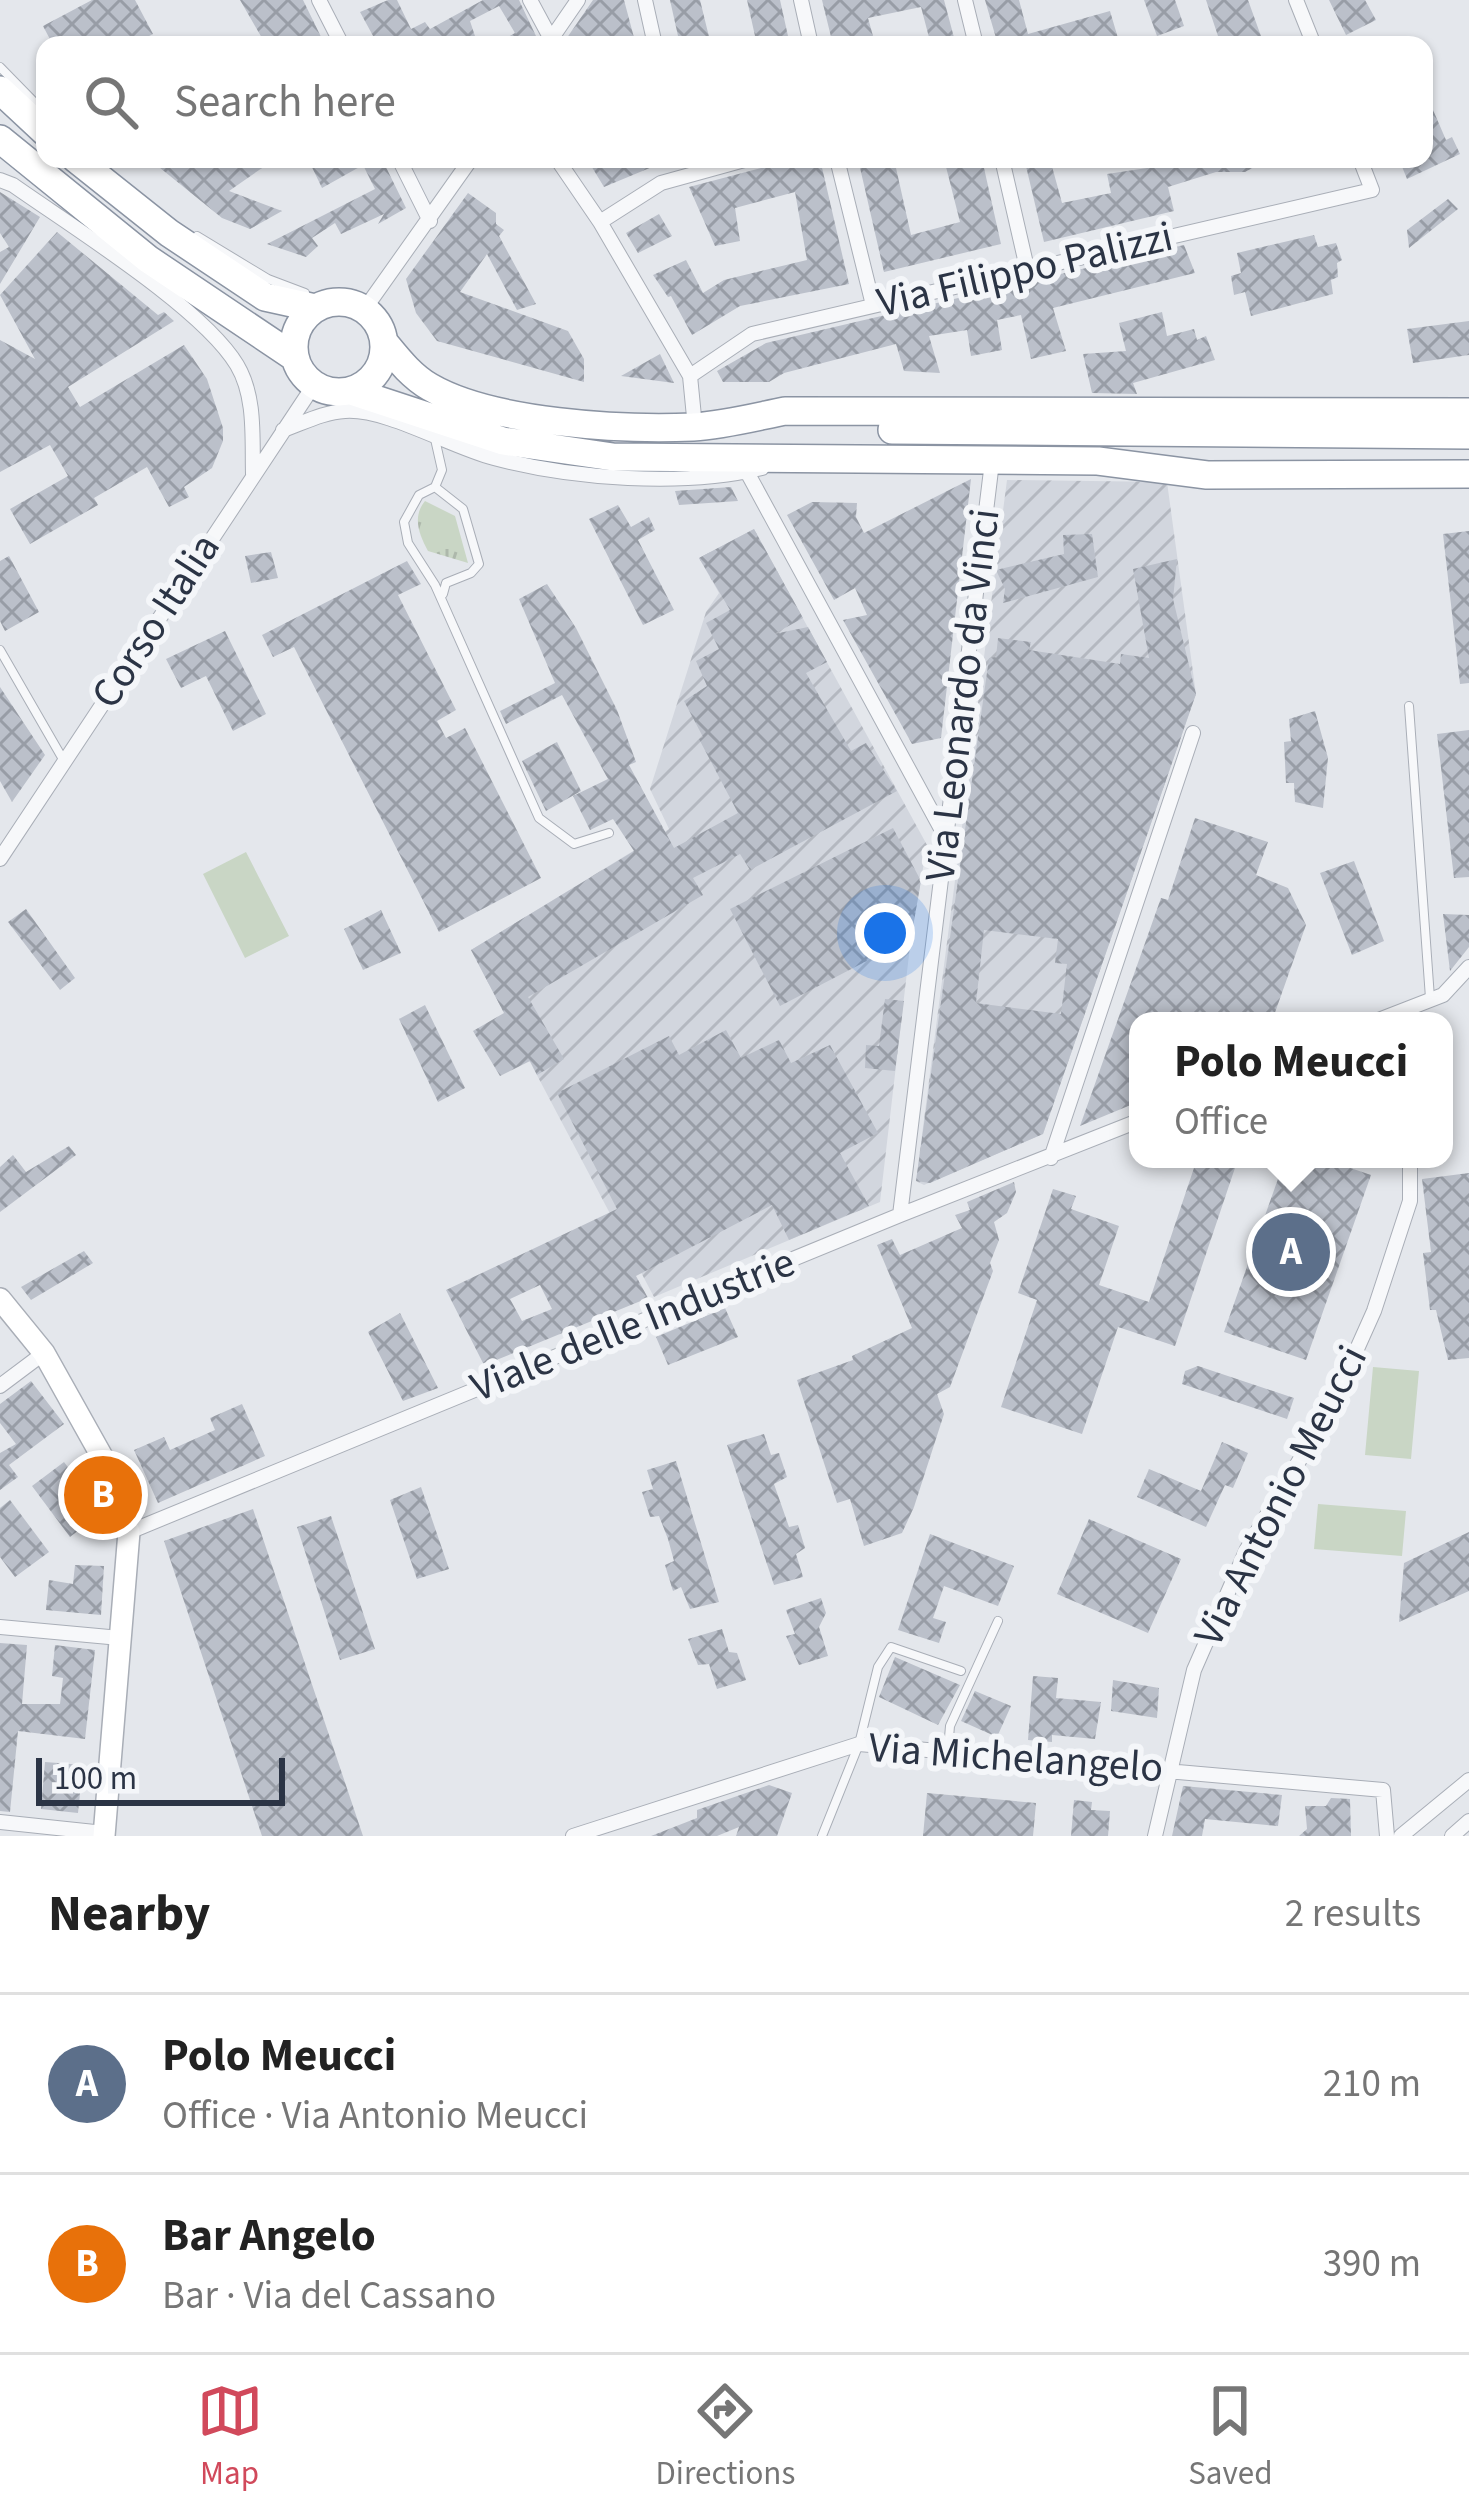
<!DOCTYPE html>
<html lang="en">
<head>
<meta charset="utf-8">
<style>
  body { margin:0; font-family:"Source Sans 3",sans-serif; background:#f6f6f6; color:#222 }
  .scale { position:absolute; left:36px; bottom:30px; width:249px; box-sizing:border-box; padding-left:12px; border:6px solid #2b3445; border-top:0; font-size:33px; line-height:42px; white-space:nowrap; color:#2b3445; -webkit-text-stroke:9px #f4f6f9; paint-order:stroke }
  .you { position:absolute; left:885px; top:933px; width:42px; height:42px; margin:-30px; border:9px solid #fff; border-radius:50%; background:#1a73e8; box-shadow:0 0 0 18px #1a73e833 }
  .badge { display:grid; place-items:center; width:78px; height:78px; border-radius:50%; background:#d1495b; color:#fff; font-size:39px; font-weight:700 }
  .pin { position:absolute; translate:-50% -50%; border:6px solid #fff; box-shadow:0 3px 12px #0006 }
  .popup { position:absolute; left:1129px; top:1012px; width:324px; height:156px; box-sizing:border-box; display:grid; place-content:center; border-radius:24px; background:#fff; filter:drop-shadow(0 3px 9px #0005); font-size:39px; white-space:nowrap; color:#767676 }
  .popup b { font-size:45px; color:#222 }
  .popup::after { content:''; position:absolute; left:50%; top:100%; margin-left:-24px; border:24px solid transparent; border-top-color:#fff }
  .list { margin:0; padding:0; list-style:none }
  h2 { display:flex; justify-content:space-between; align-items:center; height:156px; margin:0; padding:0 48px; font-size:51px }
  h2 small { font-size:39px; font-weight:400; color:#767676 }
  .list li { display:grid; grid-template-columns:78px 1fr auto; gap:36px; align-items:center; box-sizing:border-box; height:180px; padding:0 48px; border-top:3px solid #e0e0e0 }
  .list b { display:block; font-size:45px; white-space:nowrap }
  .list p { margin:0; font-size:39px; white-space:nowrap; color:#767676 }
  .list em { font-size:39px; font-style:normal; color:#767676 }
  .icon { flex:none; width:66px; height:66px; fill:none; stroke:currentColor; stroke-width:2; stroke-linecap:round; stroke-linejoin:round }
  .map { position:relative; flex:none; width:1469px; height:1836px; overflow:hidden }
  .search { position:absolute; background:#fff; box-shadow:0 3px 9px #0004; left:36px; right:36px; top:36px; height:132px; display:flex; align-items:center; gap:30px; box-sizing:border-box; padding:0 42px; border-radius:24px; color:#767676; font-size:45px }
  .sheet { height:516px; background:#fff }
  nav { display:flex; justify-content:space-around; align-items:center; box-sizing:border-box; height:168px; border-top:3px solid #e0e0e0; background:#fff; font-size:33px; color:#767676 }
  nav a { display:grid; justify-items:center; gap:6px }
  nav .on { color:#d1495b }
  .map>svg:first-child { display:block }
  .industrial { fill:url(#industrial-furrows) }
  .grass { fill:url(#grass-tufts) }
  .pitch { fill:#c9d6c5 }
  .building { fill:url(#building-cross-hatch); fill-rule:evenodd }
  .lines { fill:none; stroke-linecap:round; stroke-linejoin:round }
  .lane-casing { stroke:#a9aeb7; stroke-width:10 }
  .street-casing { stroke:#a9aeb7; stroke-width:16 }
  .secondary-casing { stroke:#a9aeb7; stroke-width:24 }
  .highway-casing { stroke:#8b94a3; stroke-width:30 }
  .lane { stroke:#f7f8fa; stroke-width:8 }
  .street { stroke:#f7f8fa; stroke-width:14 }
  .secondary { stroke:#fff; stroke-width:21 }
  .highway { stroke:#fff; stroke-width:27 }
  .labels { text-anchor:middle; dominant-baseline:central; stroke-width:12; stroke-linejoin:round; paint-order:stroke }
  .street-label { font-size:42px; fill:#2b3445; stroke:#f4f6f9 }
</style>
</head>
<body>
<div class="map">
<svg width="1469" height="1836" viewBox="0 0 1469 1836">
  <defs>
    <pattern id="industrial-furrows" width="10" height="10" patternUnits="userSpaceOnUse" patternTransform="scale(3)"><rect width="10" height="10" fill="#d2d6de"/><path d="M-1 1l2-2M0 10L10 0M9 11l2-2" fill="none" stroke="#b4b8c0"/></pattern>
    <pattern id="grass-tufts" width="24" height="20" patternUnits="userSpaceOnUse" patternTransform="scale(3)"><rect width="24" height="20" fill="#c9d6c5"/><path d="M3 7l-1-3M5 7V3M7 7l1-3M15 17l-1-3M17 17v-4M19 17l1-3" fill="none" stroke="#adb8ab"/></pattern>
    <pattern id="building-cross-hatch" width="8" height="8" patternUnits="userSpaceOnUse" patternTransform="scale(3)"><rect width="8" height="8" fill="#bbc0ca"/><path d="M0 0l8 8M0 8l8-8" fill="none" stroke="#989da6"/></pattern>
  </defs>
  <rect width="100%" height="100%" fill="#e4e7ec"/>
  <path class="industrial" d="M1007 480 1167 482 1196 694 1043 1134 924 1185 916 1181Z
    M754 529 927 845 911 938 880 1202 654 1297 471 950 669 829 650 789 706 612 719 593 699 558Z"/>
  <path class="grass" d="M425 501 455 516 468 563 428 551C419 534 412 517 425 501Z"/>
  <path class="pitch" d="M246 852 289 936 245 958 203 874Z
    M1373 1367 1419 1371 1411 1459 1365 1455Z
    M1318 1504 1406 1511 1402 1556 1314 1549Z"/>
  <path class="building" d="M92 0H135L153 34 132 45H53L43 26Z
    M240 0H303L325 45H266Z
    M388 0H397L411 29 425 22 430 29 483 0H519L536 36 530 45H494L515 33 499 6 470 21 478 45H378L360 12Z
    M593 0H624L636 45H562Z
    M670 0H700L711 45H680Z
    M747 0H780L790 45H757Z
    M822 0H944L956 45H931L921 7 868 18 873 36 864 39 866 45H833Z
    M985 0H1019L1028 34 1110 11 1120 45H998Z
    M1144 0H1175L1184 26 1157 36Z
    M1206 0H1248L1262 39 1244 45H1221Z
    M1329 0H1365L1376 20 1346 35Z
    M1424 89 1446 140 1452 137 1460 154 1407 179 1399 159H1424Z
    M149 159H275L229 191 282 211 250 229 222 218Z
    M308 159H382L406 208 378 224 384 214 341 234 335 223 312 238 318 246 306 257 267 244 375 189 363 165 322 188Z
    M587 159H664V162L604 187Z
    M795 159H820L849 284 740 306 692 335 671 296 668 297 653 275 686 260 703 293 724 280 807 260 795 192 735 208 740 241 715 246 689 187Z
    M858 159H894L911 235 960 222 944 159H982L1001 244 884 272Z
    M1035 159H1050L1062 203 1111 193 1107 174 1174 164 1173 159H1269L1245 172H1216L1168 187 1174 211 1044 242 1025 162Z
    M0 192 40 217 0 284V252L9 247 0 233Z
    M468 193 496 213V224L504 230 499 236 536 304 517 310 487 254 460 292 568 331 584 359V382L437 341 416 313 406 279Z
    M1448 199 1458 209 1409 248 1407 230Z
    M659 214 672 236 638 253 626 233Z
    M57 232 158 315 164 312 174 321 68 387 80 407 184 345 207 379 223 428V441L212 468 184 487 189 497 169 507 147 467 94 498 98 505 30 544 10 509 68 476 50 445 0 472V340L35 359 0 295Z
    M1314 235 1318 247 1336 243 1342 260 1337 263 1338 277 1331 280 1333 294 1251 316 1245 292 1234 295 1231 276 1241 273 1237 253Z
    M1184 245 1195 273 1053 308 1066 351 1031 359 1021 315 997 320 1002 350 971 356 967 330 929 336 940 373 904 371 896 344 784 373 769 382H723L717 371 766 343Z
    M1162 312 1167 336 1194 329 1197 340 1206 336 1215 360 1133 383 1137 394 1092 393 1083 354 1126 351 1119 323Z
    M1469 321V355L1413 363 1407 329Z
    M660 354 674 383 621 376Z
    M971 479 941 738 912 744 843 620 867 615 855 588 834 600 787 515 812 502 857 503 856 517 864 533Z
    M731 487 738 501 679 505 675 491Z
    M618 505 631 527 649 517 655 530 638 540 674 610 643 625 589 519Z
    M754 529 803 618 774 634 808 627 827 662 806 673 851 751 866 743 897 791 750 870 740 854 693 878 703 895 528 997 564 1059 537 1075 530 1061 500 1076 473 1031 504 1013 471 950 634 851 613 819 590 830 573 796 608 779 562 695 506 724 500 711 555 683 519 599 547 584 576 628 617 710 636 762 629 765 674 848 738 813 699 739 703 737 684 701 707 686 696 661 719 649 706 623 730 610 699 558Z
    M1469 531V683L1460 684 1443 534Z
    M1092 534 1098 577 1003 603 1005 589 996 570 1064 554 1063 535Z
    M271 552 278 578 251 583 245 556Z
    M9 556 39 612 5 631 0 621V561Z
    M1177 559 1173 599 1196 694 1043 1134 930 1183 916 1181 989 658 996 657 998 638 1031 642 1029 650 1120 664 1121 654 1149 658 1133 569ZM984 930 1058 939 1055 963 1067 964 1061 1014 976 1003Z
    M407 561 421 584 398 595 456 710 437 721 446 738 465 728 541 878 439 932 294 647 273 657 262 635Z
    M225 631 266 714 233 731 206 676 181 688 166 659Z
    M0 687 45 755 12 802 0 781Z
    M1315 711 1328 758 1323 808 1295 802 1294 783H1286L1284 742 1291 741 1289 719Z
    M1469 730V877L1454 878 1437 734Z
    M557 742 581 791 546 811 522 761Z
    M1195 818 1268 842 1256 875 1288 888 1306 925 1272 1021H1138V1102L1080 1126 1161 898 1168 900Z
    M893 828 921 881 911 938 780 1006 730 909Z
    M1354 861 1384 941 1352 955 1320 873Z
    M26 909 75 978 60 990 8 922Z
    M381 910 401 953 363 970 344 929Z
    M1443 914 1469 915V947L1450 971Z
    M885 999 904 1001 895 1071 865 1068 866 1045 879 1046Z
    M425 1005 465 1088 438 1102 399 1019Z
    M726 1030 741 1058 779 1040 791 1063 830 1045 878 1133 840 1153 869 1206 789 1240 772 1205 636 1276 648 1298 484 1365 446 1290 617 1209 557 1093 669 1036 679 1055ZM540 1285 552 1309 522 1321 510 1299Z
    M69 1146 76 1155 0 1212V1167L13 1155 26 1172Z
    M1197 1159H1238L1175 1346 1118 1327 1082 1434 1001 1407 1037 1300 1018 1293 1053 1189 1076 1196 1071 1209 1119 1226 1099 1285 1149 1302Z
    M1285 1159H1324L1371 1175 1306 1360 1224 1332Z
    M1469 1173V1358L1448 1360 1436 1310H1430L1423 1253 1431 1252 1422 1179Z
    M1014 1182 1016 1192 1007 1213 994 1222 999 1240 990 1263 993 1271 950 1387 937 1394 944 1414 914 1507 902 1533 864 1546 850 1499 837 1503 797 1380 853 1360 852 1356 912 1328 877 1245 892 1239 900 1255 962 1228 955 1215 970 1210 967 1202Z
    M84 1251 93 1263 31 1300 21 1287Z
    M725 1308 738 1337 668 1365 656 1337Z
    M400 1313 438 1388 403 1401 368 1332Z
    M1198 1366 1294 1398 1287 1419 1182 1384 1185 1371Z
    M31 1381 64 1424 9 1465 18 1477 0 1490V1453L16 1444 0 1423V1404Z
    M242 1404 265 1456 158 1503 134 1450 164 1437 170 1450 215 1430 210 1418Z
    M764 1434 771 1455 779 1453 787 1477 774 1484 789 1527 798 1525 805 1548 796 1554 803 1577 774 1585 727 1445Z
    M1222 1442 1248 1453 1233 1488 1225 1485 1206 1527 1137 1497 1149 1469 1201 1491Z
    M676 1461 719 1602 690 1609 681 1587 673 1591 665 1565 674 1561 668 1539 659 1516 650 1517 642 1492 653 1489 647 1470Z
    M64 1462 102 1512 70 1537 32 1486Z
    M421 1487 449 1569 417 1579 390 1500Z
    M10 1500 49 1552 15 1577 0 1557V1508Z
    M253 1509 363 1836H262L164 1541Z
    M331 1516 375 1649 340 1660 297 1527Z
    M1089 1519 1181 1559 1148 1633 1057 1594Z
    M1469 1532V1591L1399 1622 1404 1563Z
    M930 1534 1014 1566 998 1606 944 1586 933 1618 946 1622 939 1643 898 1630Z
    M75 1565 104 1566 101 1615 46 1610 49 1580 73 1584Z
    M821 1598 826 1613 819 1627 828 1656 799 1665 786 1636 795 1634 786 1610Z
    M722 1629 729 1652 737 1653 746 1680 717 1689 709 1664 698 1665 688 1639Z
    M0 1643 27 1645 22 1704H60L63 1678 52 1676 55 1645 95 1650 85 1739 18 1731 10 1812 0 1811Z
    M895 1657 960 1685 938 1725 879 1697Z
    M1033 1676 1058 1678 1056 1698 1101 1702 1095 1739 1052 1735V1742L1028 1740Z
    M1113 1680 1159 1688 1157 1718 1111 1711Z
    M975 1691 1011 1706 997 1737 961 1721Z
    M45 1762 83 1765 78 1813 41 1809Z
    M769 1785 792 1793 777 1836H736L739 1827 717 1836H651L697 1818V1810Z
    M1183 1786 1282 1795 1278 1826 1205 1819 1202 1836H1172Z
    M927 1793 1036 1803 1033 1836H923Z
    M1331 1798 1350 1799 1351 1836H1299L1307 1829 1305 1806H1326Z
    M1074 1800 1092 1802 1091 1810 1110 1811 1108 1836H1071Z"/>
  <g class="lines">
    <g class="lane-casing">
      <path id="lane" d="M0 67 45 113
        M197 236 268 279 305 293
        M435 439 442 470 435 487 419 495 404 522 408 543 435 585 539 818 574 844 609 833
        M435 487 463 509 479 564 471 573 446 583 443 594
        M0 650 64 761
        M1409 706 1430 998
        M948 1749 950 1726 998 1621
        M822 1836 859 1744 878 1667 891 1647 961 1671"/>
    </g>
    <g class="street-casing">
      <path id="street" d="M319 0 342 45
        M530 0 551 39
        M645 0 655 45
        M801 0 811 45
        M965 0 976 45
        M1296 0 1314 45
        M547 45 578 0
        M399 159 430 221
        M557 159 600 222 690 376 695 427
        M837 159 873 305
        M1002 159 1027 268
        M0 180 13 185C71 226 203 308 237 365 256 397 252 438 253 474
        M600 222 661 183 748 159
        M364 310 471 159
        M690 376 752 334 1372 190 1360 159
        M283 430C303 423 324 412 345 411 386 408 451 447 494 458 573 479 683 487 762 468
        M747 472 945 836
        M0 859 314 385
        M1376 1021 1443 995 1469 967
        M1051 1158 1193 733
        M900 1215 992 462
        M0 1386 44 1353
        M129 1532 900 1215 1138 1121
        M0 1627 120 1638
        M0 1822 104 1833
        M573 1836 859 1744 1383 1790 1387 1836
        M1155 1836 1194 1670 1247 1549 1331 1407 1374 1311 1410 1201V1159
        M1401 1836 1469 1780
        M1452 1836 1469 1821"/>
    </g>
    <g class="secondary-casing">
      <path id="secondary" d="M0 1299 44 1353 105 1462 129 1532 104 1836"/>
    </g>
    <g class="highway-casing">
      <path id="highway" d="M0 90 45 132
        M0 139 148 259 294 357
        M76 159 169 233 265 297 315 308
        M294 347a45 45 0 1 1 90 0a45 45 0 1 1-90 0Z
        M384 342C398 359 411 376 430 387 492 423 622 430 693 427 724 425 755 417 785 411L1469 412
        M351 391 503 441 613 457 1098 461 1207 475 1469 474
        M892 430 1469 435"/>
    </g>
    <use href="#lane" class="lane"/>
    <use href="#street" class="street"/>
    <use href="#secondary" class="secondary"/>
    <use href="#highway" class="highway"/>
  </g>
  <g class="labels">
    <g class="street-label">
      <text transform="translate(1025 270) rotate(-13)">Via Filippo Palizzi</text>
      <text transform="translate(156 621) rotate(-57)">Corso Italia</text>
      <text transform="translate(963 695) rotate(-83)">Via Leonardo da Vinci</text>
      <text transform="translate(633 1325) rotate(-22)">Viale delle Industrie</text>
      <text transform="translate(1281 1496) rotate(-63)">Via Antonio Meucci</text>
      <text transform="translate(1016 1758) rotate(4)">Via Michelangelo</text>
    </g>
  </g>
</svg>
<div class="scale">100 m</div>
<div class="you"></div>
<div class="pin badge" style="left:1291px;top:1252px;background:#5c6f8a">A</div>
<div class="popup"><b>Polo Meucci</b>Office</div>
<div class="pin badge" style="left:103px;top:1495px;background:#e8710a">B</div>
<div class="search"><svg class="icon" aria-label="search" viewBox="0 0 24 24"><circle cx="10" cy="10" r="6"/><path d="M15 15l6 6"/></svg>Search here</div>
</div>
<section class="sheet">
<h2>Nearby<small>2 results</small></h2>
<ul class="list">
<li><span class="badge" style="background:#5c6f8a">A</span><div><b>Polo Meucci</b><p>Office · Via Antonio Meucci</p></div><em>210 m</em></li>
<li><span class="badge" style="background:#e8710a">B</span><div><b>Bar Angelo</b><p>Bar · Via del Cassano</p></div><em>390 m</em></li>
</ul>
</section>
<nav>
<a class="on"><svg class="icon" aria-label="map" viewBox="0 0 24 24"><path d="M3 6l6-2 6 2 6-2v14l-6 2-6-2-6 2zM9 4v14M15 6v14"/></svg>Map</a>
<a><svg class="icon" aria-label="directions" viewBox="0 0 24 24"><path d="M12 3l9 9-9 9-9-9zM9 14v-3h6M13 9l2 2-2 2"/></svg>Directions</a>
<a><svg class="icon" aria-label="saved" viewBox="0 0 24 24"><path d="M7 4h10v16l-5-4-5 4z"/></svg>Saved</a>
</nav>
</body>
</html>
